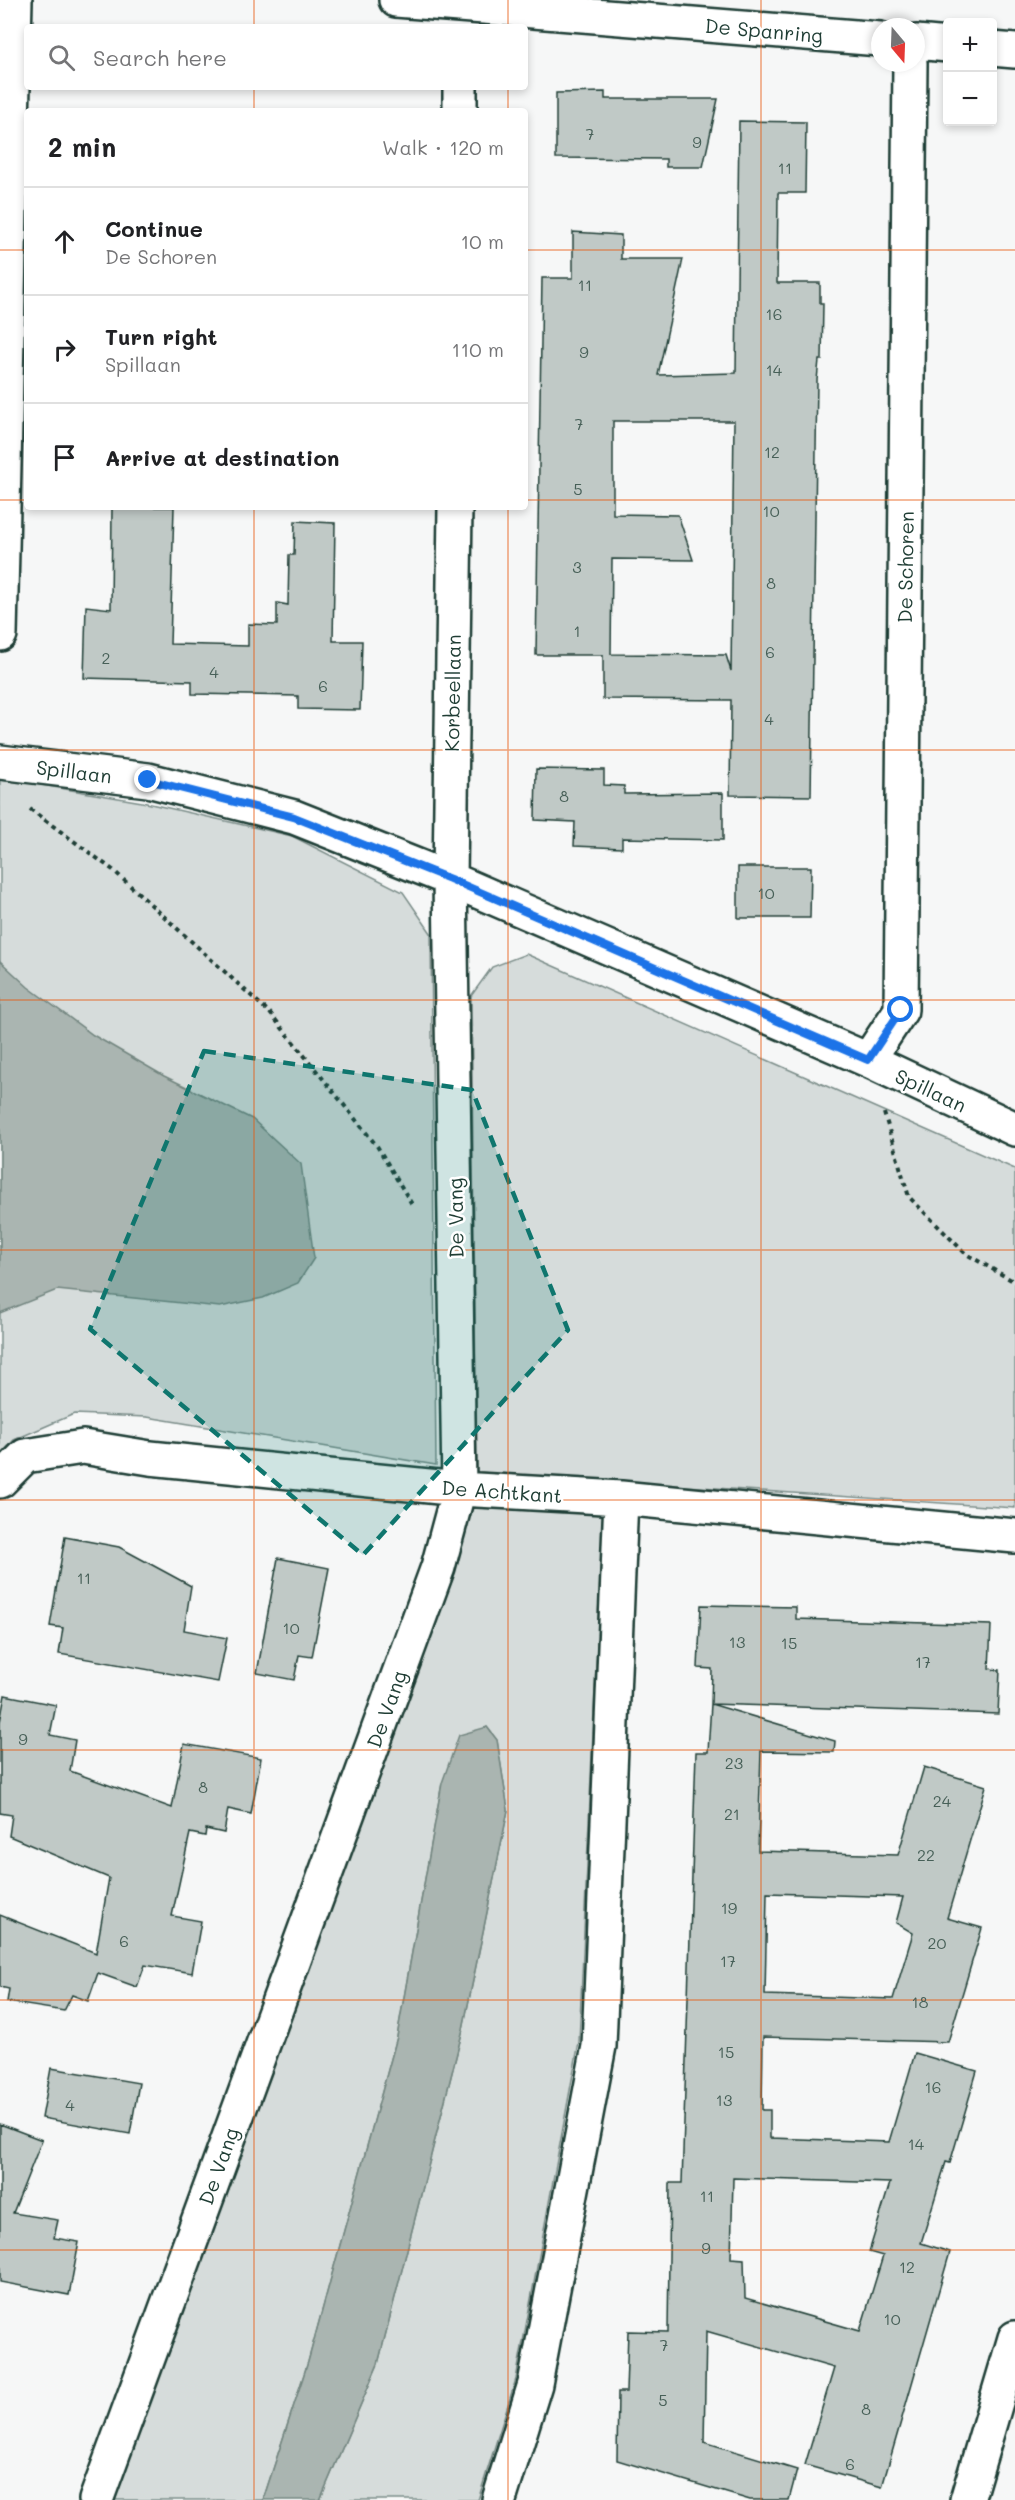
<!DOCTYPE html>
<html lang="en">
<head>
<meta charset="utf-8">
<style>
  body { margin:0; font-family:Mali,sans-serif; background:#f6f6f6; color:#202124 }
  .controls { position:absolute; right:18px; top:18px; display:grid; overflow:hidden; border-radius:6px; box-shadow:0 3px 9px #0003 }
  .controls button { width:54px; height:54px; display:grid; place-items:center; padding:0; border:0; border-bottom:2px solid #e0e0e0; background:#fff; color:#202124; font:30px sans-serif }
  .compass { position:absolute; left:871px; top:18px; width:54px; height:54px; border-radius:50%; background:#fff; box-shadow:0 3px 9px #0003; rotate:161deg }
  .stop { position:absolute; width:18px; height:18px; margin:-14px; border:4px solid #1a73e8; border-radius:50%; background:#fff }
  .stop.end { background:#1a73e8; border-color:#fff; box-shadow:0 2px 6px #0008 }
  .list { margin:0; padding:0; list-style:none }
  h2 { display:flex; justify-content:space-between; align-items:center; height:78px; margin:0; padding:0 24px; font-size:26px }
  h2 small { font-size:20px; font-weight:400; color:#757577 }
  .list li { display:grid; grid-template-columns:39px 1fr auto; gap:18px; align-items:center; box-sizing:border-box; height:108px; padding:0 24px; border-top:2px solid #e0e0e0 }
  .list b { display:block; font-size:22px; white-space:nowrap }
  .list p { margin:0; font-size:20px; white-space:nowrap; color:#757577 }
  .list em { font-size:20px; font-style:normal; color:#757577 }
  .icon { flex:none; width:33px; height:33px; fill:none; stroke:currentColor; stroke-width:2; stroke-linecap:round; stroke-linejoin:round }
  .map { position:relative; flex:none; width:1015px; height:2500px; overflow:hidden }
  .search { position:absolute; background:#fff; box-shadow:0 3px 9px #0003; left:24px; top:24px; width:504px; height:66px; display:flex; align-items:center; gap:15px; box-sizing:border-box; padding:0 21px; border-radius:6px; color:#757577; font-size:22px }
  .panel { position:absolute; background:#fff; box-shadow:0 3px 9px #0003; left:24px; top:108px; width:504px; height:402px; border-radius:6px }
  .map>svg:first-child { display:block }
  .green { fill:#d6dcdb; stroke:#7a8c88; stroke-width:1.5 }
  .water { fill:#aab5b1; stroke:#72857f; stroke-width:1.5 }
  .building { fill:#c0c9c6; stroke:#1f3d34; stroke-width:1.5; fill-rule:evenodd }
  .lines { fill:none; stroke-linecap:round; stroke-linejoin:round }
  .minor-casing { stroke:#1f3d34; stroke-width:38 }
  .path { stroke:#1f3d34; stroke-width:4; stroke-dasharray:4.5 4.5; stroke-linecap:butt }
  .minor { stroke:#fff; stroke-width:33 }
  .route { stroke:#1a73e8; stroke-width:8 }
  .marked { fill:#0f766e; fill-opacity:0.2; stroke:#0f766e; stroke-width:4.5; stroke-dasharray:12 8; stroke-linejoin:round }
  .grid { fill:none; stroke:#e8590c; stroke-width:1.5; stroke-opacity:0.55 }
  .labels { text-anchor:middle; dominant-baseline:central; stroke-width:5; stroke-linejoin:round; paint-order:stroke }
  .number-label { font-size:16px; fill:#476058 }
  .street-label { font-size:20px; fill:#1f3d34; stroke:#fff }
</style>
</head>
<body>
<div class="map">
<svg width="1015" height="2500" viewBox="0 0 1015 2500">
  <rect width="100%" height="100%" fill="#f6f7f7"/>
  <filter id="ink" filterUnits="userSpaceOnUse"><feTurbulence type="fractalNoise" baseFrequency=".0167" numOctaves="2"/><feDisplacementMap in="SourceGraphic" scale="12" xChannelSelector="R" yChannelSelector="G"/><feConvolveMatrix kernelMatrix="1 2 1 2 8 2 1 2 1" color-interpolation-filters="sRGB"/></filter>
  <g filter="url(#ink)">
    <path class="green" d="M0 778 142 802 292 836 403 892 431 933 436 1465 147 1417 74 1414 14 1440 0 1455Z
      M526 954 1015 1169V1508L477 1472 471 996 492 967Z
      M470 1501 603 1512 579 2042 516 2379 478 2500H320L378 2364 463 2029 508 1810 497 1740 487 1727 442 1783 397 2037 308 2362 263 2500H111L454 1575Z"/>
    <path class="water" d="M0 961 28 987 93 1035 164 1076 252 1119 301 1164 314 1258 298 1283 263 1298 220 1307 57 1290 0 1313Z
      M487 1727 497 1740 508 1810 463 2029 378 2364 320 2500H263L308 2362 397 2037 442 1783 459 1735Z"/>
    <path class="building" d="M605 92V99H718L703 167H666V159L556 158V93Z
      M739 121 806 122 805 193H778L777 283H820V303H823L822 360H819L817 380 811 796 730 795 731 700 603 699V655H536L542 278H573V232L621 235V259H683L658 375 736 373ZM613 421H734L731 671 726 655 611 654 612 559 693 560 678 515 613 514Z
      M112 507H174L170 644 248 646V624L277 625V603L288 605 289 555H294L295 521 335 523 333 641H362L360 710 298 709V696L192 694V681L84 678 86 606 111 609Z
      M536 769 604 770V785L624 786V794L723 793V840L622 838V848L574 846 575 822 535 820Z
      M738 867H811L810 918H738Z
      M65 1537 119 1547 191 1586 184 1630 227 1638 218 1682 59 1654 63 1628 50 1626Z
      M278 1558 329 1568 312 1657 299 1655 294 1680 257 1673Z
      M701 1605 796 1607V1619L991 1625 989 1669 1000 1670 998 1714 711 1704 712 1669 698 1668Z
      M5 1695 56 1705 50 1735 75 1740 70 1771 172 1808 184 1744 261 1758 251 1814 228 1809 224 1833 206 1829 205 1836 190 1833 172 1916 201 1921 192 1973 145 1965 137 1987 98 1973 88 2001 72 1995 64 2011 7 2002 9 1989 0 1987V1915L96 1953 109 1878 9 1836 12 1815 0 1813V1722Z
      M711 1704 835 1741 834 1752 761 1751 758 1851 898 1855 924 1767 986 1786 947 1918 982 1928 948 2042 763 2037 762 2110H770V2138L889 2142 915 2053 977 2071 950 2163 946 2162 921 2243 950 2252 882 2487 805 2465 834 2368 706 2331 704 2442 797 2470 789 2500H750L617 2460 618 2392H626L628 2331 668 2332 670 2183H682L696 1752H708ZM767 1893 903 1897 896 1923 913 1933 893 1999 765 1995ZM733 2178 890 2183 869 2252 883 2256 860 2331 745 2298 744 2259 731 2258Z
      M51 2068 139 2083 130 2134 42 2118Z
      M0 2124 42 2140 13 2213 58 2220 54 2238 79 2242 69 2295 0 2282Z"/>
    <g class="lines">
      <g class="minor-casing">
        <path id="minor" d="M396 0 880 39
          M916 42 948 45
          M992 49 1015 51
          M460 111V87
          M0 634 15 0
          M0 762 148 780 294 817 450 879 868 1060 1015 1129
          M868 1060 901 1010 910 63
          M0 1481 25 1456 83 1447 150 1458 459 1489 621 1498 1015 1536
          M96 2500 438 1567 459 1489 450 879 455 507
          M499 2500 535 2384 599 2046 621 1498
          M967 2500 1015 2338"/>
      </g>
      <path class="path" d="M30 809 113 870 270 1013 377 1146 413 1206
        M884 1113 909 1197 966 1254 1015 1282"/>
      <use href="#minor" class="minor"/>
    </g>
  </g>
  <g class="lines" filter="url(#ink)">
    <path class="route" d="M148 780 294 817 450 879 868 1060 901 1010"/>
  </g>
  <path class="marked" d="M204 1051 472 1090 568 1330 363 1555 90 1329Z"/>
  <path class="grid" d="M254 0V27M508 0V27M761 0V2500M254 87V111M508 87V111M0 250H27M525 250H1015M0 500H27M525 500H1015M254 507V2500M508 507V2500M0 750H1015M0 1000H1015M0 1250H1015M0 1500H1015M0 1750H1015M0 2000H1015M0 2250H1015"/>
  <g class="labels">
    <g class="number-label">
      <text x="590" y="133">7</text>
      <text x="697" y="141">9</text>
      <text x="785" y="167">11</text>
      <text x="585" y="284">11</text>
      <text x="774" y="313">16</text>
      <text x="584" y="351">9</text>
      <text x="774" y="369">14</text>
      <text x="579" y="423">7</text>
      <text x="772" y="451">12</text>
      <text x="578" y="488">5</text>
      <text x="771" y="510">10</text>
      <text x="577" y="566">3</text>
      <text x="771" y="582">8</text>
      <text x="577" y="630">1</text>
      <text x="770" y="651">6</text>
      <text x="106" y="657">2</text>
      <text x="214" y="671">4</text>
      <text x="323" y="685">6</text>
      <text x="769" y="718">4</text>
      <text x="564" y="795">8</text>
      <text x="766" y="892">10</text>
      <text x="84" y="1577">11</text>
      <text x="291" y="1627">10</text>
      <text x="737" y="1641">13</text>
      <text x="789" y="1642">15</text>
      <text x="923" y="1661">17</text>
      <text x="23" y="1738">9</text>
      <text x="734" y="1762">23</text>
      <text x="203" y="1786">8</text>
      <text x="942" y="1800">24</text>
      <text x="732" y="1813">21</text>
      <text x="926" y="1854">22</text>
      <text x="729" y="1907">19</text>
      <text x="124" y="1940">6</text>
      <text x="937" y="1942">20</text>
      <text x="728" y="1960">17</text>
      <text x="920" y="2001">18</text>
      <text x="726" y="2051">15</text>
      <text x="933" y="2086">16</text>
      <text x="724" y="2099">13</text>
      <text x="70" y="2104">4</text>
      <text x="916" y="2143">14</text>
      <text x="707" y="2195">11</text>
      <text x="706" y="2247">9</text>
      <text x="907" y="2266">12</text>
      <text x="892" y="2318">10</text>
      <text x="664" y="2344">7</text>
      <text x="663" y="2399">5</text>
      <text x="866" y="2408">8</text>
      <text x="850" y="2463">6</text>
    </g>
    <g class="street-label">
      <text transform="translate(764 30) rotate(5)">De Spanring</text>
      <text transform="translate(905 567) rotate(-89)">De Schoren</text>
      <text transform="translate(452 693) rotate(-89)">Korbeellaan</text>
      <text transform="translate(74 771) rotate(7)">Spillaan</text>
      <text transform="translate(931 1090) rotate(25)">Spillaan</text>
      <text transform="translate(455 1218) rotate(-91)">De Vang</text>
      <text transform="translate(502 1491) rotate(4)">De Achtkant</text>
      <text transform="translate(386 1709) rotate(-70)">De Vang</text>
      <text transform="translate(218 2166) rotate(-70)">De Vang</text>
    </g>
  </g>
</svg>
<div class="controls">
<button>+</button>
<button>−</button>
</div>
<svg class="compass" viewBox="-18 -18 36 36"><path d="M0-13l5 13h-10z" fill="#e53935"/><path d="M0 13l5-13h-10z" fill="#757577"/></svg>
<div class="stop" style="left:901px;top:1010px"></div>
<div class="stop end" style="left:148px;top:780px"></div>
<div class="search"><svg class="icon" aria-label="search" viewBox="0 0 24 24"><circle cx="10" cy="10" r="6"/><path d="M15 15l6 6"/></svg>Search here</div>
<section class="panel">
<h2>2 min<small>Walk · 120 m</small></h2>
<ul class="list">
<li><svg class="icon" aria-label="ahead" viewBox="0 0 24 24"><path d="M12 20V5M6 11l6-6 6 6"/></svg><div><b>Continue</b><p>De Schoren</p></div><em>10 m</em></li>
<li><svg class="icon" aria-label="right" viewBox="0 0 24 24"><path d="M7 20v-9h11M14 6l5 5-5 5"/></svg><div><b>Turn right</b><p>Spillaan</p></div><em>110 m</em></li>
<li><svg class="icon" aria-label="arrive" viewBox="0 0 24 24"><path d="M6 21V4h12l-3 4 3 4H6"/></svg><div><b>Arrive at destination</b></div></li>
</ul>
</section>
</div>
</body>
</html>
